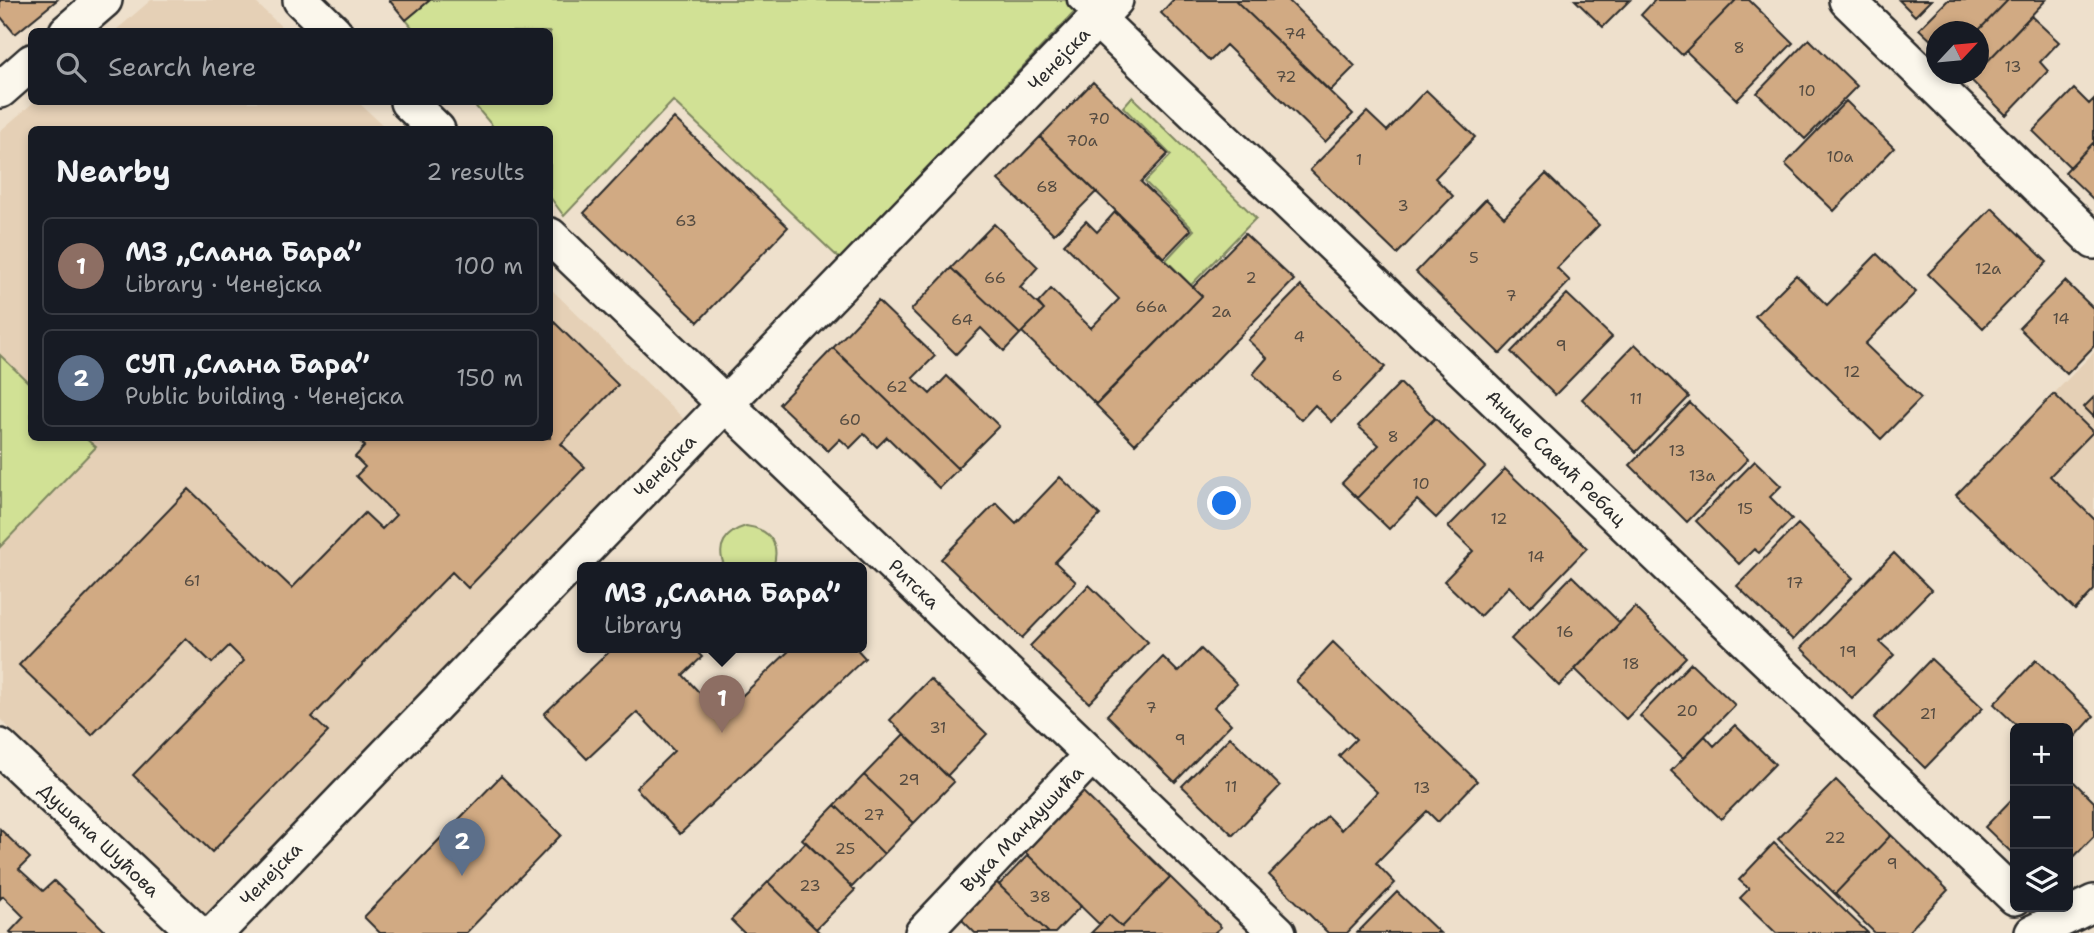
<!DOCTYPE html>
<html lang="en">
<head>
<meta charset="utf-8">
<style>
  body { margin:0; font-family:"Shantell Sans",sans-serif; background:#20242c; color:#f1f3f6 }
  .controls { position:absolute; right:21px; bottom:21px; display:grid; overflow:hidden; border-radius:10px; box-shadow:0 4px 10px #0003 }
  .controls button { width:63px; height:63px; display:grid; place-items:center; padding:0; border:0; border-bottom:2px solid #363941; background:#171b24; color:#f1f3f6; font:35px sans-serif }
  .compass { position:absolute; left:1926px; top:21px; width:63px; height:63px; border-radius:50%; background:#171b24; box-shadow:0 4px 10px #0003; rotate:64deg }
  .you { position:absolute; left:1225px; top:504px; width:24px; height:24px; margin:-18px; border:5px solid #fff; border-radius:50%; background:#1a73e8; box-shadow:0 0 0 10px #1a73e833 }
  .badge { display:grid; place-items:center; width:46px; height:46px; border-radius:50%; background:#d1495b; color:#fff; font-size:23px; font-weight:700 }
  .pin { position:absolute; translate:-50% -58px; filter:drop-shadow(0 2px 4px #0008) }
  .pin::after { content:''; position:absolute; top:37px; width:24px; height:21px; background:inherit; clip-path:polygon(0 0,100% 0,50% 100%) }
  .popup { position:absolute; left:577px; top:562px; width:290px; height:91px; box-sizing:border-box; display:grid; place-content:center; border-radius:10px; background:#171b24; filter:drop-shadow(0 2px 5px #0005); font-size:23px; white-space:nowrap; color:#9ea1a6 }
  .popup b { font-size:26px; color:#f1f3f6 }
  .popup::after { content:''; position:absolute; left:50%; top:100%; margin-left:-14px; border:14px solid transparent; border-top-color:#171b24 }
  .list { margin:0; padding:0; list-style:none }
  h2 { display:flex; justify-content:space-between; align-items:center; height:91px; margin:0; padding:0 28px; font-size:30px }
  h2 small { font-size:23px; font-weight:400; color:#9ea1a6 }
  .list li { display:grid; grid-template-columns:46px 1fr auto; gap:21px; align-items:center; box-sizing:border-box; height:98px; margin:0 14px 14px; padding:0 14px; border:2px solid #363941; border-radius:10px }
  .list b { display:block; font-size:26px; white-space:nowrap }
  .list p { margin:0; font-size:23px; white-space:nowrap; color:#9ea1a6 }
  .list em { font-size:23px; font-style:normal; color:#9ea1a6 }
  .icon { flex:none; width:38px; height:38px; fill:none; stroke:currentColor; stroke-width:2; stroke-linecap:round; stroke-linejoin:round }
  .map { position:relative; flex:none; width:2094px; height:933px; overflow:hidden }
  .search { position:absolute; background:#171b24; box-shadow:0 4px 10px #0003; left:28px; top:28px; width:525px; height:77px; display:flex; align-items:center; gap:18px; box-sizing:border-box; padding:0 24px; border-radius:10px; color:#9ea1a6; font-size:26px }
  .panel { position:absolute; background:#171b24; box-shadow:0 4px 10px #0003; left:28px; top:126px; width:525px; height:315px; border-radius:10px }
  .map>svg:first-child { display:block }
  .built { fill:#e5d0b6 }
  .green { fill:#d1e195; stroke:#7e8660; stroke-width:2 }
  .building { fill:#d1aa83; stroke:#2b2b2b; stroke-width:2 }
  .lines { fill:none; stroke-linecap:round; stroke-linejoin:round }
  .lane-casing { stroke:#2b2b2b; stroke-width:23 }
  .street-casing { stroke:#2b2b2b; stroke-width:40 }
  .lane { stroke:#fbf7ec; stroke-width:18 }
  .street { stroke:#fbf7ec; stroke-width:35 }
  .labels { text-anchor:middle; dominant-baseline:central; stroke-width:5; stroke-linejoin:round; paint-order:stroke }
  .number-label { font-size:16px; fill:#544b41 }
  .street-label { font-size:19px; fill:#2b2b2b; stroke:#fbf7ec }
</style>
</head>
<body>
<div class="map">
<svg width="2094" height="933" viewBox="0 0 2094 933">
  <rect width="100%" height="100%" fill="#eee0cc"/>
  <filter id="ink" filterUnits="userSpaceOnUse"><feTurbulence type="fractalNoise" baseFrequency=".0143" numOctaves="2"/><feDisplacementMap in="SourceGraphic" scale="14" xChannelSelector="R" yChannelSelector="G"/><feConvolveMatrix kernelMatrix="1 2 1 2 8 2 1 2 1" color-interpolation-filters="sRGB"/></filter>
  <g filter="url(#ink)">
    <path class="built" d="M151 0H253L286 31H115Z
      M34 102H358L387 129 32 130V438H550V288L688 423 206 920 0 719V131Z
      M2094 352V590L2075 610 1956 495Z"/>
    <path class="green" d="M430 0H1086L840 259 673 101 564 216 550 197V130L495 129 472 102H550V32L415 31 406 20Z
      M1132 97 1256 218 1191 285 1166 260 1194 230 1145 182 1171 155 1123 107Z
      M0 355 31 385 32 438H85L96 447 0 547Z
      M746 526C769 529 781 543 773 567H725C715 546 726 532 746 526Z"/>
    <path class="building" d="M0 0H57L15 34 0 16Z
      M389 0H430L406 20Z
      M1173 0H1235L1353 114 1325 142 1226 45 1210 61 1161 13Z
      M1235 0H1288L1355 66 1330 91Z
      M1575 0H1630L1603 27Z
      M1655 0H1736L1682 55 1641 15Z
      M1736 0H1749L1793 43 1737 100 1686 51Z
      M1899 0H1931L1915 16Z
      M1948 0H2008L1977 32H1937V46L1919 29Z
      M2008 0H2046L1979 70 1977 32Z
      M2031 16 2059 42 2040 62 2048 71 2006 115 1970 79 1975 74H1979V70Z
      M1809 39 1857 86 1805 139 1757 93Z
      M1093 82 1168 154 1141 182 1191 230 1164 258 1040 137Z
      M2074 89 2089 104 2094 99V142L2070 167 2033 131Z
      M1426 90 1475 137 1435 178 1453 196 1397 254 1310 170 1367 112 1387 131Z
      M1846 101 1894 148 1834 211 1785 164Z
      M674 118 788 227 698 322 584 213Z
      M1040 137 1096 192 1054 234 998 180Z
      M2094 142V200L2065 172Z
      M1546 174 1599 225 1557 268 1570 281 1500 354 1416 272 1486 199 1504 217Z
      M1992 208 2047 262 1983 328 1928 274Z
      M1115 212 1202 296 1096 404 1022 332 1044 310 1038 303 1051 289 1091 328 1119 299 1064 244 1086 221 1097 232Z
      M994 224 1038 267 1020 287 1044 310 1020 334 951 268Z
      M1245 234 1294 280 1135 444 1096 405 1202 296 1193 287Z
      M1877 254 1916 292 1865 344 1921 398 1881 439 1755 316 1796 275 1827 305Z
      M951 268 1020 334 1004 351 981 328 956 354 911 310Z
      M2065 281 2094 309V346L2067 374 2019 328Z
      M1301 286 1385 367 1332 422 1315 405 1301 420 1253 374 1267 358 1248 340Z
      M1567 294 1612 337 1555 395 1511 352Z
      M878 301 935 356 913 378 930 394 947 376 999 426 957 468 833 348Z
      M550 318 618 385 561 444 585 467 468 588 452 572 312 717 328 732 212 852 133 775 244 661 229 646 212 663 186 638 92 735 19 665 189 489 292 588 365 513 382 529 396 515 356 476 365 467 355 457 365 446 356 438H550Z
      M1635 344 1689 397 1636 452 1582 399Z
      M833 348 958 469 939 488 887 437 877 447 864 434 850 448 840 439 828 451 779 404Z
      M1400 383 1435 418 1357 498 1342 483 1379 445 1358 426Z
      M2054 394 2093 432 2050 476 2094 519V590L2075 610 1956 495Z
      M2094 397V417L2084 407Z
      M1690 403 1748 459 1687 522 1630 465Z
      M1435 418 1485 467 1436 518 1417 500 1389 529 1357 498Z
      M1755 461 1781 486 1770 497 1792 519 1759 553 1754 549 1739 564 1696 521Z
      M1505 469 1587 548 1530 607 1509 586 1480 616 1444 581 1473 551 1448 527Z
      M1060 477 1100 515 1055 562 1076 582 1022 638 941 559 996 503 1016 523Z
      M1798 524 1853 578 1793 640 1737 586Z
      M1894 553 1931 590 1880 642 1894 655 1852 698 1801 648Z
      M1572 576 1620 623 1559 686 1511 639Z
      M1089 585 1148 642 1089 703 1030 646Z
      M1635 607 1686 657 1626 719 1575 669Z
      M1333 642 1477 781 1438 822 1427 811 1376 863 1395 883 1347 933H1328L1269 875 1327 816 1341 830 1377 792 1339 756 1356 739 1296 681Z
      M614 647H692L702 657 683 675 721 716 793 647H855L865 658 680 834 636 788 674 751 637 712 587 759 544 714Z
      M1201 649 1237 684 1214 707 1231 724 1175 782 1107 715 1163 657 1178 672Z
      M1931 659 1983 708 1925 768 1874 718Z
      M2036 660 2094 716 2068 745V728H2019L1994 704Z
      M1691 663 1735 705 1683 758 1640 716Z
      M930 679 987 734 947 776 890 720Z
      M1735 725 1775 764 1721 819 1671 771 1705 736 1714 746Z
      M904 734 954 782 914 823 864 775Z
      M1230 737 1280 786 1233 835 1182 786Z
      M864 775 914 823 884 854 835 805Z
      M501 776 561 835 466 933H380L364 917Z
      M2068 776 2094 802V836L2068 863Z
      M1836 780 1891 835 1835 894 1778 839Z
      M1082 791 1170 877 1122 927 1109 915 1099 924 1024 851Z
      M2015 796V856L1985 827Z
      M835 805 884 854 852 887 802 839Z
      M0 829 30 858 19 869 43 891 54 881 107 933H11L10 932 24 917 3 896 0 899Z
      M1891 835 1948 890 1907 933H1875L1835 894Z
      M806 842 855 890 816 929 768 882Z
      M1774 843 1868 933H1776L1740 898 1749 889 1739 880Z
      M1028 855 1081 906 1055 933H1049L999 885Z
      M1170 877 1221 927 1214 933H1091L1109 915 1122 927Z
      M994 880 1049 933H975L959 917Z
      M768 882 816 929 820 933H744L731 920Z
      M1397 892 1440 933H1357Z"/>
    <g class="lines">
      <g class="lane-casing">
        <path id="lane" d="M1077 0 1097 19"/>
      </g>
      <g class="street-casing">
        <path id="street" d="M301 0 334 32
          M1847 0 2094 241
          M1097 19 2015 897
          M67 32 104 0
          M0 90 32 62
          M408 102 437 130
          M550 236 1278 933
          M0 747 197 933
          M215 933 1115 0
          M923 933 1092 755
          M2033 933 2094 903"/>
      </g>
      <use href="#lane" class="lane"/>
      <use href="#street" class="street"/>
    </g>
  </g>
  <g class="labels">
    <g class="number-label">
      <text x="1295" y="33">74</text>
      <text x="1739" y="47">8</text>
      <text x="2013" y="66">13</text>
      <text x="1286" y="76">72</text>
      <text x="1807" y="90">10</text>
      <text x="1099" y="118">70</text>
      <text x="1082" y="140">70a</text>
      <text x="1840" y="156">10a</text>
      <text x="1359" y="159">1</text>
      <text x="1047" y="186">68</text>
      <text x="1403" y="205">3</text>
      <text x="686" y="220">63</text>
      <text x="1474" y="257">5</text>
      <text x="1988" y="268">12a</text>
      <text x="995" y="277">66</text>
      <text x="1251" y="277">2</text>
      <text x="1511" y="295">7</text>
      <text x="1151" y="306">66a</text>
      <text x="1221" y="311">2a</text>
      <text x="2061" y="318">14</text>
      <text x="962" y="319">64</text>
      <text x="1299" y="336">4</text>
      <text x="1561" y="345">9</text>
      <text x="1852" y="371">12</text>
      <text x="1337" y="375">6</text>
      <text x="897" y="386">62</text>
      <text x="1636" y="398">11</text>
      <text x="850" y="419">60</text>
      <text x="1393" y="436">8</text>
      <text x="1677" y="450">13</text>
      <text x="1702" y="475">13a</text>
      <text x="1421" y="483">10</text>
      <text x="1745" y="508">15</text>
      <text x="1499" y="518">12</text>
      <text x="1536" y="556">14</text>
      <text x="192" y="580">61</text>
      <text x="1795" y="582">17</text>
      <text x="1565" y="631">16</text>
      <text x="1848" y="651">19</text>
      <text x="1631" y="663">18</text>
      <text x="1151" y="707">7</text>
      <text x="1687" y="710">20</text>
      <text x="1928" y="713">21</text>
      <text x="938" y="727">31</text>
      <text x="1180" y="739">9</text>
      <text x="909" y="779">29</text>
      <text x="1231" y="786">11</text>
      <text x="1422" y="787">13</text>
      <text x="874" y="814">27</text>
      <text x="1835" y="837">22</text>
      <text x="845" y="848">25</text>
      <text x="1892" y="863">9</text>
      <text x="810" y="885">23</text>
      <text x="1040" y="896">38</text>
    </g>
    <g class="street-label">
      <text transform="translate(1059 59) rotate(-46)">Ченејска</text>
      <text transform="translate(1556 458) rotate(44)">Анице Савић Ребац</text>
      <text transform="translate(665 466) rotate(-46)">Ченејска</text>
      <text transform="translate(914 584) rotate(44)">Ритска</text>
      <text transform="translate(1022 829) rotate(-46)">Вука Мандушића</text>
      <text transform="translate(99 840) rotate(43)">Душана Шућова</text>
      <text transform="translate(271 874) rotate(-46)">Ченејска</text>
    </g>
  </g>
</svg>
<div class="controls">
<button>+</button>
<button>−</button>
<button><svg class="icon" aria-label="layers" viewBox="0 0 24 24"><path d="M12 4l9 5-9 5-9-5zM3 14l9 5 9-5"/></svg></button>
</div>
<svg class="compass" viewBox="-18 -18 36 36"><path d="M0-13l5 13h-10z" fill="#e53935"/><path d="M0 13l5-13h-10z" fill="#9ea1a6"/></svg>
<div class="you"></div>
<div class="pin badge" style="left:722px;top:733px;background:#8d6e63">1</div>
<div class="popup"><b>МЗ „Слана Бара”</b>Library</div>
<div class="pin badge" style="left:462px;top:876px;background:#5c6f8a">2</div>
<div class="search"><svg class="icon" aria-label="search" viewBox="0 0 24 24"><circle cx="10" cy="10" r="6"/><path d="M15 15l6 6"/></svg>Search here</div>
<section class="panel">
<h2>Nearby<small>2 results</small></h2>
<ul class="list">
<li><span class="badge" style="background:#8d6e63">1</span><div><b>МЗ „Слана Бара”</b><p>Library · Ченејска</p></div><em>100 m</em></li>
<li><span class="badge" style="background:#5c6f8a">2</span><div><b>СУП „Слана Бара”</b><p>Public building · Ченејска</p></div><em>150 m</em></li>
</ul>
</section>
</div>
</body>
</html>
